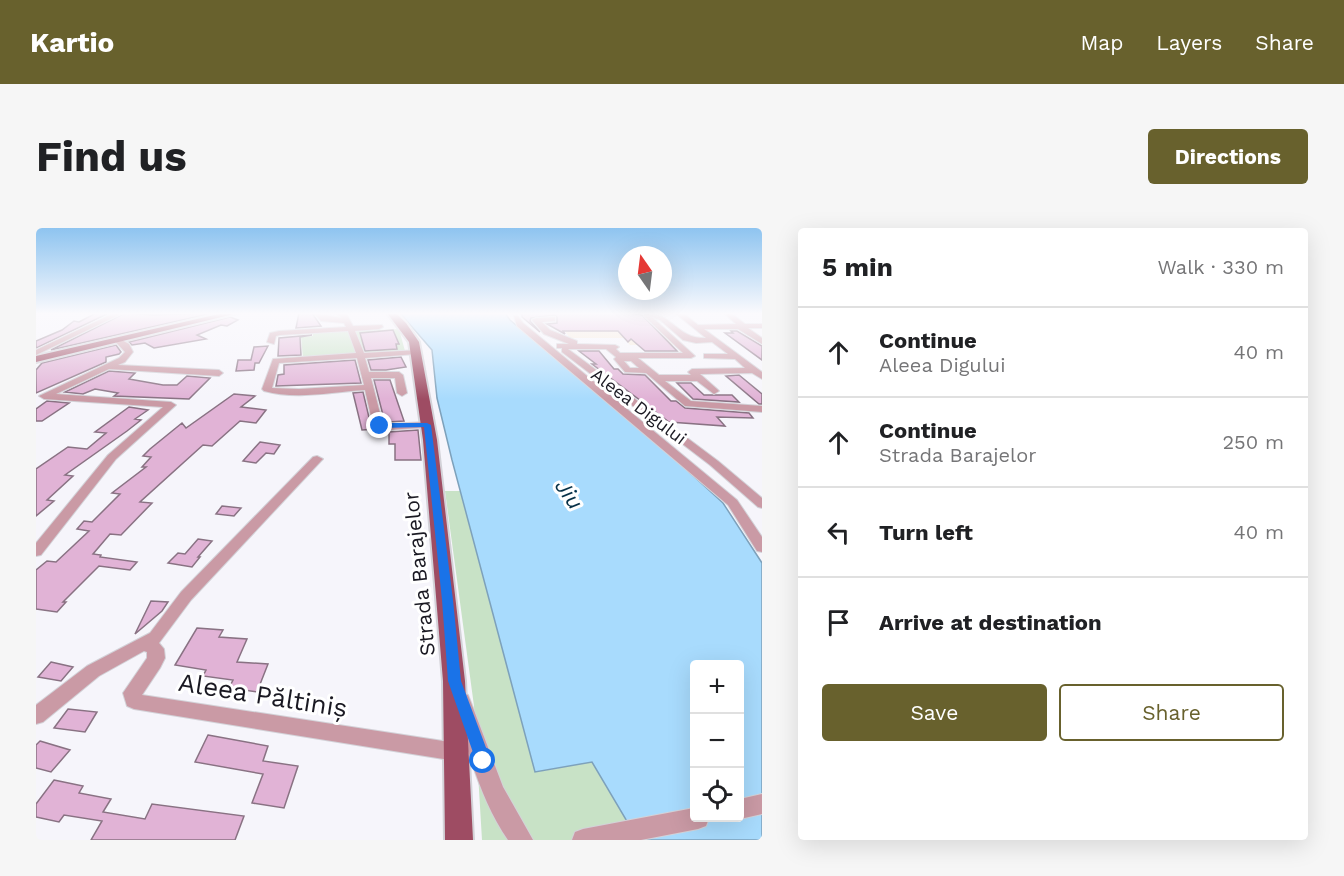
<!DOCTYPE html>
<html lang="en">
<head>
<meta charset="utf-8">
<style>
  body { margin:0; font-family:"Work Sans",sans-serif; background:#f6f6f6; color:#202124 }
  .controls { position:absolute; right:18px; bottom:18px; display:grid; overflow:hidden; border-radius:6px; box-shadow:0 6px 24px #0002 }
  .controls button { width:54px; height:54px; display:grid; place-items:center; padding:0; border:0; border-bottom:2px solid #e0e0e0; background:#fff; color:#202124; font:30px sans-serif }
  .compass { position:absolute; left:582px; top:18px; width:54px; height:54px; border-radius:50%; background:#fff; box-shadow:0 6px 24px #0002; rotate:346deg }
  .stop { position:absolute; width:18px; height:18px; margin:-14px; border:4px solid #1a73e8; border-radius:50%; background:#fff }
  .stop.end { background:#1a73e8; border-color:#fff; box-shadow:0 2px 6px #0008 }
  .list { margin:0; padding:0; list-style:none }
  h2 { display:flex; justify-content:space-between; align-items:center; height:78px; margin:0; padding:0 24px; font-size:26px }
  h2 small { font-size:20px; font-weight:400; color:#757577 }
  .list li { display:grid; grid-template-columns:39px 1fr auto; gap:18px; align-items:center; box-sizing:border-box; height:90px; padding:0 24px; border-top:2px solid #e0e0e0 }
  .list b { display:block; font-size:22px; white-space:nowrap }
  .list p { margin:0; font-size:20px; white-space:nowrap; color:#757577 }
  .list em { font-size:20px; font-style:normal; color:#757577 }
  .actions { display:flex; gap:12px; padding:18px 24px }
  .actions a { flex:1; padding:14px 0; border:2px solid #68612d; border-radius:6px; text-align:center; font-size:21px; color:#68612d }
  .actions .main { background:#68612d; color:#fff }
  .icon { flex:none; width:33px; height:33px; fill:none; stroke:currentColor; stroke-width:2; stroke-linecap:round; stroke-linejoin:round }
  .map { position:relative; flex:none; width:726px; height:612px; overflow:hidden; border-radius:6px }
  header { display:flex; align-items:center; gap:36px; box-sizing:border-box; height:84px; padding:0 30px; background:#68612d; color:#fff }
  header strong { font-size:28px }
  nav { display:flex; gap:33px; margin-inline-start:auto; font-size:21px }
  .intro { display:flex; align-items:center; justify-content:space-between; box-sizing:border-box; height:144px; padding:0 36px }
  h1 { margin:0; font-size:42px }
  .button { padding:15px 27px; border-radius:6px; background:#68612d; color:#fff; font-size:21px; font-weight:700 }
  main { display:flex; gap:36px; padding:0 36px }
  aside { flex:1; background:#fff; border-radius:6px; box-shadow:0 6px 24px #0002 }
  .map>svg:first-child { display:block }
  .commercial { fill:#f8ead6 }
  .green { fill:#c8e2c6 }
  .water { fill:#a8dbfd; stroke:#7da1bb; stroke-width:1.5; fill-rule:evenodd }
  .building { fill:#e1b3d6; stroke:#897283; stroke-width:1.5 }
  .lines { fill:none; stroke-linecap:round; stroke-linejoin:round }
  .minor-casing { stroke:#d3d2d8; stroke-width:2 }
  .major-casing { stroke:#d3d2d8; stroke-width:4 }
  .minor { fill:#ca9aa5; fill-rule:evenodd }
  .major { fill:#9e4c63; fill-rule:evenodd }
  .route { fill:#1a73e8 }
  .labels { text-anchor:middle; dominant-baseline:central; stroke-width:6; stroke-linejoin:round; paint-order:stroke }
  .far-street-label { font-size:18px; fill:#1a1922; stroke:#fff }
  .street-label { font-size:21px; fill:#1a1922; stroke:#fff }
  .water-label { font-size:22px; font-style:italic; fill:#053047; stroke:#fff }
  .near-street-label { font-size:26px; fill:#1a1922; stroke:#fff }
</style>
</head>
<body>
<header>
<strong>Kartio</strong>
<nav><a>Map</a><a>Layers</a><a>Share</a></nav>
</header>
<div class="intro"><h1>Find us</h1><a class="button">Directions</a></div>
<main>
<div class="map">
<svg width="726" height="612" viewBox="0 0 726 612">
  <rect width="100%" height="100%" fill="#f6f5fb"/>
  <path class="commercial" d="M515 85H598L612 97 620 98 641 117H594L588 110H534Z"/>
  <path class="green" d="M321 101 322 103 363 101 369 123 267 130 265 109 277 108 276 103Z
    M409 263H424L500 544 556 534 602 612H446L438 478Z"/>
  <path class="water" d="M364 85H469L474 92 628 221 687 275 726 335V612H602L556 534 499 544 416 232 401 170 396 122ZM658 436H704V590H658Z"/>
  <path class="building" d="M60 85H73L0 120V113L26 102 38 93 43 94Z
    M89 85 117 87 177 85 15 122Z
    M263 85H276L285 98 260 100Z
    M486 85H593L606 87 641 123H609L595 111 592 114 582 103H527L529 106 511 96 521 95V89L519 87 495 90 494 93 504 104 486 89Z
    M194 89 202 92 191 98 185 97 161 107 170 111 118 120 109 115 96 117 93 114Z
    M357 102 363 116H360L361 121 329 123 324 105Z
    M695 103H701L726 118V132L689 105H697Z
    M276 107 264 109 265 127 242 128 243 110Z
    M80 117 85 124 83 126 70 129V134L0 165V142L6 135Z
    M232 118 223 135H219L218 142 200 143 202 132H215L218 119Z
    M543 123H563L578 141H582L587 146 609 147 635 173H640L649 180 713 185 717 190 681 189 689 198 633 194 556 136H560Z
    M365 129 370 139 350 142H335L332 132Z
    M319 132 325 155 240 158 242 147 248 146V137Z
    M73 143 99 145 93 151 127 157H141L151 148 174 150 153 171 78 168 82 165 59 161 47 166 29 164Z
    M703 147 726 166V176H723L690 148Z
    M338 152H354L368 193 352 194 348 191Z
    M641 155H655L668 167H696L703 174 657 171Z
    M327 164 335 198 342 201 326 202 317 165Z
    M198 166 219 168 205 179 230 182 220 195 204 193 176 218 167 217 104 274 116 275 85 307 74 306 57 326 65 327 64 329 101 334 94 342 63 338 27 374H30L21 384 0 381V342L11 333 20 334 53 303 41 301 48 293 56 294 84 266 76 265 110 239H106L115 229 107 228 114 221 146 195 150 200Z
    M11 173 33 175 6 193H0V181Z
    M93 179 112 182 99 191 105 192 91 203 29 247 37 248 11 272 18 273 0 288V241L32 219 51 221 70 205 59 204Z
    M382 202 385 232H359V216H353V204Z
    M224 214 244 217 238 226 230 225 220 235 207 233Z
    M186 278 205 280 198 288 180 286Z
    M162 311 176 313 162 329H164L156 339 132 335 142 325 149 326Z
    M115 373 132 374 126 383 99 406Z
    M161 400 187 402 183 409 211 411 201 434 232 436 221 464 193 460 197 452 167 448 170 442 139 437Z
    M15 434 37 439 25 453 2 449Z
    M32 481 61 484 49 504 18 500Z
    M172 507 232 518 227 533 262 538 248 580 216 575 227 546 159 534Z
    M4 513 34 522 15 544 0 540V517Z
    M18 552 47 558 43 565 75 571 67 584 109 591 116 576 208 588 199 612H55L66 593 28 587 23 594 0 589V576Z"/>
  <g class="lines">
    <g class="minor-casing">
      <path id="minor" d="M78 85H87L0 127V122Z
        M278 85 306 90 300 85H310L317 98 346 97 347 99 343 101 319 103 328 125 383 122 384 124 380 126 329 130 333 144H363L367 147 371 165 366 168 361 165 359 150H335L346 193 352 196 391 194 395 195V199L351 202 337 197 329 162C296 164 260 172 228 163L226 161 237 131 320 125 312 103 244 107 240 108 238 116 231 114 234 105 243 103 310 99 308 95 285 93ZM321 130 328 157 263 161 236 160 243 135Z
        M609 85C638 85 640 111 670 110L639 85H647L662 97 700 96 688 85H695L709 96H726V100H712L726 110V116L702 101H668L726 144V151L716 145 664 146 681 161 683 163 678 166 661 153H629L655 173 726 178V184L649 178 610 145 589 144 578 131 580 129 570 121H532L682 233 726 270V280L722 279 674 237 526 124V120H521V116H533L508 106 496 92 500 90 519 89V93L506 94 514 102 541 113V116L579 117 583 119 580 121 584 125H647L608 88ZM616 89 624 92 647 112 660 115 676 114 692 126H668V130L699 131 709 140 656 141 652 144 655 147H623L602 130H655L659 128ZM588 133H595L603 140H594Z
        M478 88H482L487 95 701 272 726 309V324L721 323 692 277 481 98Z
        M82 110 93 116 97 124 89 134 82 137 183 142 187 145 183 148 73 141 20 166 135 174 140 177 80 231 5 327 0 328V315L72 227 127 179 8 171 3 168 83 130 89 124 78 112Z
        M281 228 287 231 285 233 155 372 123 415 128 421 129 430 124 440 106 467 420 515 427 518 430 524 427 530 420 533 98 481 91 478 87 465 111 430V424L108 423 63 448 7 494 0 496V477L51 438 114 405 145 364 277 229Z
        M425 464 432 467 434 472 467 559 497 612H472C444 572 431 518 416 472L418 467Z
        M726 566V586L704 591 699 590H704V571Z
        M658 580V590H673L670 598 662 601 605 612H536L539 604 547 601Z"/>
    </g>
    <g class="major-casing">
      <path id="major" d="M187 85H202L0 134V128Z
        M351 85H360L370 95 383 114 401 212 429 453 437 612H409L407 453 387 212 373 114Z"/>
    </g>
    <use href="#minor" class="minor"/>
    <use href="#major" class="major"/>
  </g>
  <linearGradient id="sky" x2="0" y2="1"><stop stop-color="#8ec4f0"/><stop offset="0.5" stop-color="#fbfafd"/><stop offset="1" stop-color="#fbfafd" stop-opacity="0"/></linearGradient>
  <rect width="726" height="171" fill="url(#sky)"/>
  <path class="route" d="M391 195 395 197 417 372 425 453 455 533 452 538 447 540 442 538 440 533 412 453 406 372 388 199 344 200 341 198 344 195Z"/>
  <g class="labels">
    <g class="far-street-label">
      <text transform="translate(603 178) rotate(37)">Aleea Digului</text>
    </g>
    <g class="street-label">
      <text transform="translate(383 346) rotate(-96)">Strada Barajelor</text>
    </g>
    <g class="water-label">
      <text transform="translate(533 266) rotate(55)">Jiu</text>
    </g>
    <g class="near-street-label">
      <text transform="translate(227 467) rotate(9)">Aleea Păltiniș</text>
    </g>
  </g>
</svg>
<div class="controls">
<button>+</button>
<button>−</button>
<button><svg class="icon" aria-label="locate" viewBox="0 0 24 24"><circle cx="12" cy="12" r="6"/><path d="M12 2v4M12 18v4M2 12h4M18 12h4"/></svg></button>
</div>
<svg class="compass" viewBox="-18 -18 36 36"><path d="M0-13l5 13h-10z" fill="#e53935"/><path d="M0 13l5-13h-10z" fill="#757577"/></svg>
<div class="stop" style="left:447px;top:533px"></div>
<div class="stop end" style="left:344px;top:198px"></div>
</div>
<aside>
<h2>5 min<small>Walk · 330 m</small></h2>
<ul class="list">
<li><svg class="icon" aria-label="ahead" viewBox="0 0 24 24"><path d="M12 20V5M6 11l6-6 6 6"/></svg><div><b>Continue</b><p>Aleea Digului</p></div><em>40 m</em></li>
<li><svg class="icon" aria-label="ahead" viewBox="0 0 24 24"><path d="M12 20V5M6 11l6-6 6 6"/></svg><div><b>Continue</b><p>Strada Barajelor</p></div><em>250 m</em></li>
<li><svg class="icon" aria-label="left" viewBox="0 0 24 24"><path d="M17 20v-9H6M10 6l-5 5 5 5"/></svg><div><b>Turn left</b></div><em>40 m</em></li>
<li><svg class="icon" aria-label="arrive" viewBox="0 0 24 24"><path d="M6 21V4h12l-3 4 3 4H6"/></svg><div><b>Arrive at destination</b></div></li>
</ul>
<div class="actions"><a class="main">Save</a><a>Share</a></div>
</aside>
</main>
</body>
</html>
